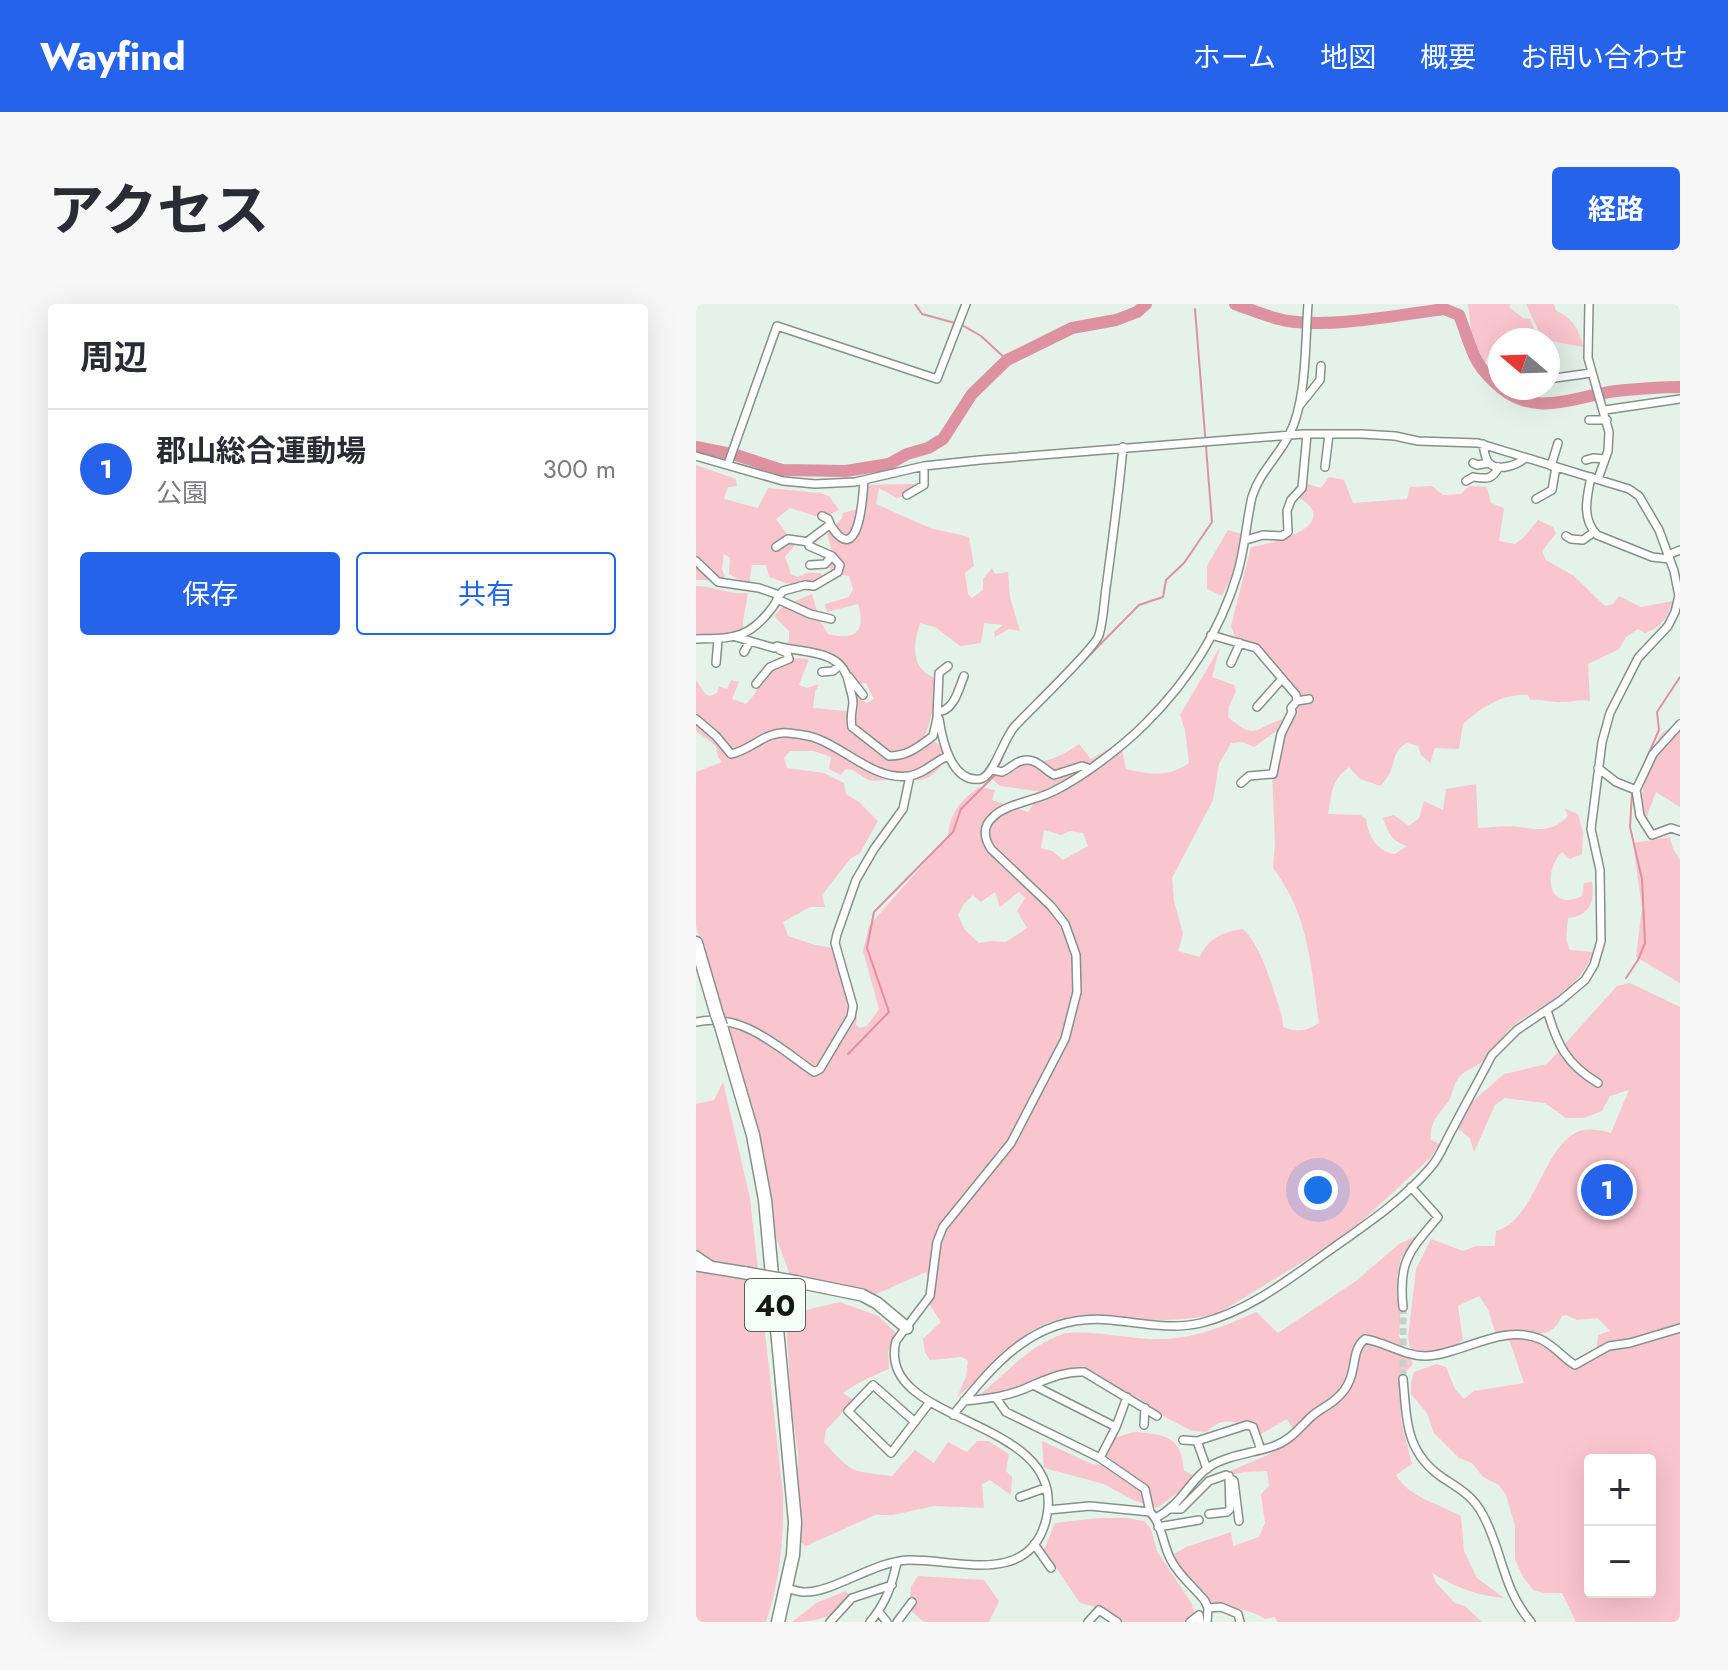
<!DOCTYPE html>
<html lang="ja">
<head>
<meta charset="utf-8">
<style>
  body { margin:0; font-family:Jost,"Noto Sans JP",sans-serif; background:#f7f7f7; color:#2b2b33 }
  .controls { position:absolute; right:24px; bottom:24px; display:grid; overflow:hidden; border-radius:8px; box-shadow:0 8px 32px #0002 }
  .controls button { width:72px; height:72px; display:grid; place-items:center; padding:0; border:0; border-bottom:2px solid #e1e1e2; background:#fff; color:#2b2b33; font:40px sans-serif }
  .compass { position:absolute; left:792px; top:24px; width:72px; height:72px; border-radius:50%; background:#fff; box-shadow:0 8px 32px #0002; rotate:289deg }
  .you { position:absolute; left:622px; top:886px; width:28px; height:28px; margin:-20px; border:6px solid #fff; border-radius:50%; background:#1a73e8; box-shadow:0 0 0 12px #1a73e833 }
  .badge { display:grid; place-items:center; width:52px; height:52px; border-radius:50%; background:#2563eb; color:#fff; font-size:26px; font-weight:700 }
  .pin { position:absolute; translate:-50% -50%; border:4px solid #fff; box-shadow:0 2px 8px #0006 }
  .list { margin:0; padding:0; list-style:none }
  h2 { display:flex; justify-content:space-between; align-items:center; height:104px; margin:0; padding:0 32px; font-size:34px }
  h2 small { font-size:26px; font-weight:400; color:#7c7c81 }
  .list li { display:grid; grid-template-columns:52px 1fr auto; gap:24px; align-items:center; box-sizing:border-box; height:120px; padding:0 32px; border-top:2px solid #e1e1e2 }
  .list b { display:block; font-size:30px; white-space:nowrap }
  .list p { margin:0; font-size:26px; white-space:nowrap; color:#7c7c81 }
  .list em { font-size:26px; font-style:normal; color:#7c7c81 }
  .actions { display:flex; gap:16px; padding:24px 32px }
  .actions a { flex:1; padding:18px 0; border:2px solid #2563eb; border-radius:8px; text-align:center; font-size:28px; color:#2563eb }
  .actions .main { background:#2563eb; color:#fff }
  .map { position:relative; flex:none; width:984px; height:1318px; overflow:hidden; border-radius:8px }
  header { display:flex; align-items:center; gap:48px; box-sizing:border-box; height:112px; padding:0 40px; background:#2563eb; color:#fff }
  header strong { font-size:38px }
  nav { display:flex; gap:44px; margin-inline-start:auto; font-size:28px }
  .intro { display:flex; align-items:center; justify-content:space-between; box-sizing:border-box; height:192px; padding:0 48px }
  h1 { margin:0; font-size:56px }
  .button { padding:20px 36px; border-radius:8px; background:#2563eb; color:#fff; font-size:28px; font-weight:700 }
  main { display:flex; gap:48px; padding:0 48px }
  aside { flex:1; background:#fff; border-radius:8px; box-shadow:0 8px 32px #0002 }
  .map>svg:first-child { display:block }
  .green { fill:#f9c5cf; fill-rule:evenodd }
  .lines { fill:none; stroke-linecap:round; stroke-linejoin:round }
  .stream { stroke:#dd91a1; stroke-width:2 }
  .river { stroke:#dd91a1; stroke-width:12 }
  .street-tunnel { stroke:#c5d1c9; stroke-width:7; stroke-dasharray:7 3.5; stroke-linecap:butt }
  .street-casing { stroke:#849189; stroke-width:10 }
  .secondary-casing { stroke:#849189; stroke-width:14 }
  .primary-casing { stroke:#849189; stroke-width:15 }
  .street { stroke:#fff; stroke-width:7 }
  .secondary { stroke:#fff; stroke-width:11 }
  .primary { stroke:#fff; stroke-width:12 }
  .secondary-bridge-casing { stroke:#849189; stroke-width:14; stroke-linecap:butt }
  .primary-bridge-casing { stroke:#849189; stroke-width:15; stroke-linecap:butt }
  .secondary-bridge { stroke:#fff; stroke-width:11 }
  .primary-bridge { stroke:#fff; stroke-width:12 }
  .labels { text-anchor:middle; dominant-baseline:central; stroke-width:8; stroke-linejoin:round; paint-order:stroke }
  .shield { fill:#f4fff8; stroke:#585e5a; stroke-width:2 }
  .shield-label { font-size:30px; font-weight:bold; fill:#151916 }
</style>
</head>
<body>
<header>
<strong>Wayfind</strong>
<nav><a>ホーム</a><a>地図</a><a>概要</a><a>お問い合わせ</a></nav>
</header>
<div class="intro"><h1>アクセス</h1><a class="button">経路</a></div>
<main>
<aside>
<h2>周辺<small></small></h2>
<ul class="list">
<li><span class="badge">1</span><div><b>郡山総合運動場</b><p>公園</p></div><em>300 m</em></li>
</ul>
<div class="actions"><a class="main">保存</a><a>共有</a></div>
</aside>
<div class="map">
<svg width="984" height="1318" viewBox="0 0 984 1318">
  <rect width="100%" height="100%" fill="#e4f2e9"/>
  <path class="green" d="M772 0H815L813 3 827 14 834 15 839 28 823 24 815 27 812 36H804V44L797 40 789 59 776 33Z
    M830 0H858L860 7C875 12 885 28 887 43L855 37 843 28Z
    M0 161 40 175 41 182 32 183 28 195 62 204 72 184 124 189 133 192 143 206 126 214 94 204 80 215 99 241 89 253 95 270 102 273 111 269H124L130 275C103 286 99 282 73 273L70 261H56L53 281 33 270 34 254 28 250 26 265 29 273 23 280 12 276H0Z
    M633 173 648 176 657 199 711 195 714 183 736 182 747 191 765 190 773 182 791 183 795 199 808 204 803 237 819 240 828 233 842 216 857 223 860 229 846 247 850 256 878 272 909 302 917 300 923 292 945 303 977 297C971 314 966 323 949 329L942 325 930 333 923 345 892 360 894 397C884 395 877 398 867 398 856 399 847 395 834 396L832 391C807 389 785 404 767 420L763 445 739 444 734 459 725 451 722 442 711 439C699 446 700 451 696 463 695 469 689 476 685 482L664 475 653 463C635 476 636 489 632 510L664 511 670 515C672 532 681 548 699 550L711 542C696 537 692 529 687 514L698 511 713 522 723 514 728 497 747 506 750 485 780 480 782 524C795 524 810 521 823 523 841 526 858 528 872 512L869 505 882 510 887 528 886 550 874 555 866 548C846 568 852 609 886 592L888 579 896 578C899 599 893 612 872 614L870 635 874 646 897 648C882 688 850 697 818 721 805 731 799 749 786 758 778 764 767 766 761 776 757 783 756 792 752 798 742 811 733 819 735 836L744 840 734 854 652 930 523 1009C496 1016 471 1017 443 1015 415 1013 385 1008 357 1017 317 1030 293 1068 261 1093L270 1073 272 1057 266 1053 234 1056 229 1048 227 1035 245 1018 228 992 233 978 230 968 178 991 94 971 80 933 71 876 49 784 0 622V468L26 458 22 453 20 442 0 427V376L9 390 14 392 21 389 23 382 31 385 35 376 43 378 36 395 50 400C67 384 63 369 84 353L113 355 103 381 111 384 123 380 119 388 117 404 150 407 156 403V386L170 399 178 395 170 379 158 380 155 373 122 348 89 343 93 336V327L78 312 87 302 116 290 124 317 132 330C158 337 171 328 162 300L131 308 129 300 153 293 157 285 153 272 136 269 131 258 136 248 131 230 146 214 147 209 161 205 165 192 164 181 217 180 225 185 215 191 201 194 183 184 180 200 234 224 273 233 278 262 269 269 272 290 276 294 287 286V275L296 264 299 270 312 268 314 293 324 327 313 325 299 333 298 328 307 321 288 319 285 339 264 342 239 323 224 319C217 342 214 364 239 374L237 406 229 432C239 439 256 444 247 459 233 480 220 477 198 476 190 475 179 478 173 476 164 472 160 466 150 465L145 471 133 465 135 453 118 447H94L88 454 91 464 128 469 148 479 150 490 163 498 182 517 164 549 154 555 126 591 129 603H114L87 618 92 632 119 641 138 644C139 671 165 694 160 721L164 724 171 722 183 705 167 647 173 622 252 532C254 509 264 497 283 483L299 486 296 496 332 508 346 488 304 482 293 472 318 456C343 463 363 454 383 440L395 455 412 445 425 441 430 465C454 471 473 473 493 459L489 426 484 411 524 343 516 373 538 381 540 388 533 402 532 413C560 438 559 423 587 415L582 426 558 443 546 438 535 439 523 460 517 496 476 574 478 597 487 630 482 647 504 653C511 635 528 627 547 625 568 646 576 684 586 712L587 723C602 729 610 727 623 719 615 662 613 611 577 564L579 539 576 467 598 401 595 386 568 349 542 341 535 322 555 243C576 240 647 222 604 194L605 178 625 184ZM348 526 365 531 374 527 387 529 392 542 367 556 356 547 345 544ZM299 588 304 603 323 588 329 594 321 607 331 624 310 638 295 637 283 639 269 626 262 611 267 601 277 591 285 598Z
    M532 226 546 230 537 269 526 292 511 285V262Z
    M0 282C19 282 32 291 52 289L47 318 48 329 0 332Z
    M984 418V503L960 488 946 525 941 513 956 447 966 429Z
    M974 533 977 545 984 556V679L940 653 946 604 937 539Z
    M934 679 984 703V1318H880L866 1289H848L837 1286 827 1273 819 1255V1222L810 1191 803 1181 787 1173 776 1159 763 1154 738 1129 731 1109 715 1090V1079L718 1068 741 1060 750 1063 759 1085 768 1095 778 1087 828 1079 814 1038 799 1028 792 1005 783 992 762 1002 767 1036 743 1054 724 1056 714 1043 712 1034 720 965 735 935 767 947 780 942H799L800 927C840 916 847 840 884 827 894 824 904 826 915 829L933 786 914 792 906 807 887 814H870L849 799 809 794 799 801 778 848 774 834 762 825 776 798 808 770 851 760 921 682ZM870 1011 881 1016 902 1014 914 1027 902 1031 900 1051 876 1064 841 1037 844 1030C856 1028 861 1023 866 1012ZM894 1156H954V1288H894Z
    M27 778 54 894 87 1190C88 1235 84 1276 70 1318H0V800L18 796Z
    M720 932 705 954 701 973 705 1003 703 1032 717 1060 704 1074 705 1116 716 1160 700 1171C712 1193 743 1200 765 1212L768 1247 781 1274 808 1294C778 1291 760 1283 736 1269L740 1279 759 1299 769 1302 786 1318H581L579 1313 569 1315C552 1304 527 1301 506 1302L493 1277 475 1252 490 1243 535 1228 537 1242 563 1233 569 1219 565 1190 573 1182 571 1167 549 1168 521 1174C549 1157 576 1156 599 1129L591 1115 565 1130C546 1120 528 1109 511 1128L496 1127 463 1110 390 1066 378 1065 356 1070 320 1085 282 1092C310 1070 332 1042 367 1030 386 1025 432 1034 453 1035 492 1037 525 1024 560 1008L582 1029 660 977 703 940Z
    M89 996 106 1007 144 998 182 1012 200 1029 192 1047 193 1065C177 1072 162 1078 147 1089L158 1096 130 1126 128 1138C156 1170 156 1167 196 1172L219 1146 238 1159 252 1138 271 1148 281 1137H292L313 1150 310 1167 316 1173 315 1191 294 1176 286 1180 288 1204 238 1202 197 1211H179L110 1242 103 1237 102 1149 95 1101Z
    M438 1128C470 1131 485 1131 488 1167L498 1171 488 1184 461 1204 437 1196 408 1180 348 1164 346 1137 396 1160 404 1161 418 1134Z
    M403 1214H431L448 1217 455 1225 461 1247 496 1300 498 1309 490 1318H418L403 1304 384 1299 348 1246 359 1219Z
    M222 1272 288 1276 303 1297 293 1318H228L213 1305 215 1283Z
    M150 1287 153 1292C142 1314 118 1318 96 1318L120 1299Z"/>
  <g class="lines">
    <path class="stream" d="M219 0 226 10 259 19
      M266 21 285 32 311 56
      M369 376 443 301 467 293 470 276 488 259 516 218 499 5
      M341 405 362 384
      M302 463 309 447
      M939 481 963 426 961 408 984 373
      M930 674 942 656 949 639 946 575 934 523 936 489
      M152 750 193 708 171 644 178 608 257 528 265 505 301 469"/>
    <path class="river" d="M539 0C556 6 574 14 592 17 637 24 702 11 748 5L763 11C776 43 775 59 804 83
      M805 84C841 114 880 92 920 87 941 85 963 83 984 83
      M0 143 40 151 86 166 150 167 193 160 211 150 232 144 247 135 276 90 311 56 376 24 420 16 441 8 450 0"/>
    <path class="street-tunnel" d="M707 1003V1075"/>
    <g class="street-casing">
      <path id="street" d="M893 0 892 54 913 128 912 147 902 175
        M852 75 895 69
        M837 87V84
        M604 101 624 76 625 62
        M909 106 984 95
        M893 116H911
        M787 140C788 146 789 155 793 159 802 168 822 161 829 154
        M0 152 87 177 119 180 159 178 228 162 284 156 607 130H666L699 132 722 137 782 139 933 185 943 192 963 226 978 267 983 292 979 308 972 322 942 354 914 409 906 438 895 525 904 566 905 637 898 661 889 676 864 697 821 726 796 751C783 776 769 801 756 826 749 838 744 853 735 863 708 895 671 920 637 944 597 972 554 1007 505 1019 475 1026 445 1019 415 1016 340 1008 299 1059 257 1111
        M890 156 897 154 909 155
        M777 159 781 161 793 159
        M32 160 81 22 241 75 270 0
        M855 162 862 139
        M629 163 633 130
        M895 173C891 193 885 214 901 231L956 253 973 255
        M770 177 777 173C791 175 796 176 803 163
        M211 191 228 181V162
        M840 195 856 186 860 163
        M126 212 132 215 135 222
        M870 232 875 235 887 236 898 228
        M550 236 567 231 586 232 592 228 591 207 595 196 606 184 611 130
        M80 243 92 235 113 238
        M972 251 984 246
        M0 257 22 278 63 284 83 291
        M114 261 129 260 136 252
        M81 295 114 310 135 315
        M515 331 560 344 600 391 601 397 613 395
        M40 333 78 344 81 342C108 350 147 344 153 380 154 385 157 393 157 399 156 408 154 413 156 423L193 452C212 452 222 443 237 432L241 414 243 415C246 435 255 479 284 475 298 473 308 432 320 421 333 407 400 343 403 331 408 314 408 295 411 277 417 232 423 188 427 143
        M0 335C36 334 52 336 76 304 81 298 82 292 87 287L109 281 118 282 142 268 144 261 136 252 113 242 112 237 132 222H135C163 265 167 192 168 176
        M48 348 54 337
        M20 359 22 336
        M535 359 544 339
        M126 368 137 367 144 361
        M153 373 167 391
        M60 380 74 363 93 355 91 349 84 346
        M561 403 585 376
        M246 407C259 403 263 384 268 372
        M241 414 243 369 252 362
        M0 415 20 432 35 450C56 446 68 427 92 429 101 430 113 431 122 435 151 446 180 477 213 472 228 470 239 457 252 452
        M902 464 920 478 940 486 944 512 956 531 975 524 984 527
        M297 466 306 468C313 465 318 459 325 457 338 452 348 465 358 471L386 462 392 464
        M545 479 553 472 577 470 585 430 596 408 595 404 601 397
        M940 486 957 450 984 420
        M851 706C861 740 870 760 902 779
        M0 718C46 708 82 743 118 768L124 765 155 713 157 702 139 639 141 630 160 576 178 545 207 505 214 472
        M0 951 18 963
        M707 1003C702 956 714 947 742 913L715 883
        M707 1075C711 1116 709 1148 747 1174 764 1185 777 1192 787 1211 807 1248 806 1284 835 1318
        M337 1081C354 1074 370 1067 388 1068L461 1112
        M268 1097C292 1095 315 1092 337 1081L420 1123 404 1154 310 1108 300 1094
        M219 1118 177 1081 152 1107 195 1149 234 1098
        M448 1121 449 1104
        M420 1123 431 1093
        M487 1136 501 1137 551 1121 557 1123 565 1146
        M501 1137 511 1165
        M404 1154 449 1185 454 1208
        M324 1193 349 1184
        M476 1205H485L513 1177 530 1171 538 1177 543 1217
        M352 1206 394 1202 454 1208C466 1219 467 1242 475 1256 483 1272 498 1283 509 1297L512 1304 511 1318
        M513 1210 531 1208 534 1205 533 1172
        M460 1214C487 1199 492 1178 513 1163 531 1151 558 1149 578 1142 595 1136 604 1123 616 1112 624 1105 634 1101 641 1094 665 1073 652 1048 669 1035 689 1038 708 1052 729 1052 765 1051 807 1019 844 1035 858 1041 867 1054 879 1061L913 1042 934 1039 984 1024
        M462 1223 503 1216
        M338 1240 355 1264
        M90 1284C96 1285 102 1288 108 1288 137 1289 178 1257 213 1256 260 1255 333 1283 350 1216 376 1111 178 1123 200 1037L234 992 241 938 247 923 315 839 369 735 381 688 380 651 369 620 355 602 295 545C288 534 286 523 297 513 309 500 342 496 358 487 388 472 426 443 450 419 491 378 524 327 541 271 549 245 550 219 556 193 563 169 582 153 593 131 611 97 609 39 612 0
        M512 1304 525 1303 542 1310 544 1318
        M183 1308 191 1318
        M134 1318 156 1294 196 1281
        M174 1318C190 1299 196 1281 201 1258
        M201 1318 216 1298
        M392 1318 403 1306 421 1318
        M494 1318 503 1311 504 1318"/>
    </g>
    <g class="secondary-casing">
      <path id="secondary" d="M0 961 50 969
        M102 978 166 991 181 999 211 1024"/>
    </g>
    <g class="primary-casing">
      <path id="primary" d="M0 639 21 711
        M25 722 57 831 69 896 99 1218 97 1251 82 1318"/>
    </g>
    <use href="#street" class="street"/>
    <use href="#secondary" class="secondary"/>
    <use href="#primary" class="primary"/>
    <g class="secondary-bridge-casing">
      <path id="secondary-bridge" d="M50 969 102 978"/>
    </g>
    <g class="primary-bridge-casing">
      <path id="primary-bridge" d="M21 711 25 722"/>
    </g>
    <use href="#secondary-bridge" class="secondary-bridge"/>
    <use href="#primary-bridge" class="primary-bridge"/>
  </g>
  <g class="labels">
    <rect class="shield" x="49" y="975" width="60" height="52" rx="6"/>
    <g class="shield-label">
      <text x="79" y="1001">40</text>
    </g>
  </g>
</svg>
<div class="controls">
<button>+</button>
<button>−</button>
</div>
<svg class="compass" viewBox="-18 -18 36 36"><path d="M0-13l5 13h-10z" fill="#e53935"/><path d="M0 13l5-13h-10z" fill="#7c7c81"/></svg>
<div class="you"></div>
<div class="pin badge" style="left:911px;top:886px">1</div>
</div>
</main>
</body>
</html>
